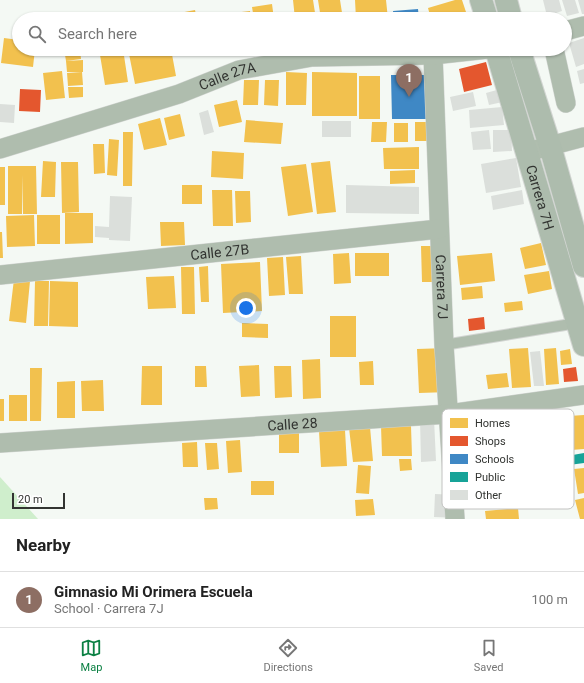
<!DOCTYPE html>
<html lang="en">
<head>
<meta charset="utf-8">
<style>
  body { margin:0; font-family:Roboto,sans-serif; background:#f2f2f2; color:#222 }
  .scale { position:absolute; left:12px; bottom:10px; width:53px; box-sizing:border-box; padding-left:4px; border:2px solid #323431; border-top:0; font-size:11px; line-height:14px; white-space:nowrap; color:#323431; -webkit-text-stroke:3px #fff; paint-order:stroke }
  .you { position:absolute; left:246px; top:308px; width:14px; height:14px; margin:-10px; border:3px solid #fff; border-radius:50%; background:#1a73e8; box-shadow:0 0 0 6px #1a73e833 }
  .badge { display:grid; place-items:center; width:26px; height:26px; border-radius:50%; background:#0b8043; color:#fff; font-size:13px; font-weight:700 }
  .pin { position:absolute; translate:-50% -33px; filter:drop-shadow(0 1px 2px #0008) }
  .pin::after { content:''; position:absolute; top:21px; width:14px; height:12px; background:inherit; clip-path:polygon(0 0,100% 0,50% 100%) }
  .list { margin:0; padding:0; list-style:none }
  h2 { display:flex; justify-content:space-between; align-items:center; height:52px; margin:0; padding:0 16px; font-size:17px }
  h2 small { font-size:13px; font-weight:400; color:#767676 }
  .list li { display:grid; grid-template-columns:26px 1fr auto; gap:12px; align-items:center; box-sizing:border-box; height:56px; padding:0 16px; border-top:1px solid #e0e0e0 }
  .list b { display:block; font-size:15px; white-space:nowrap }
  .list p { margin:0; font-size:13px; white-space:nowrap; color:#767676 }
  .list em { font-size:13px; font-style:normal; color:#767676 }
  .icon { flex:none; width:22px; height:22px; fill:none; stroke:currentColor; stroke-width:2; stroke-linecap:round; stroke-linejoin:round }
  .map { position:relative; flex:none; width:584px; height:519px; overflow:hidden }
  .search { position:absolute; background:#fff; box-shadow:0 1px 3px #0004; left:12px; right:12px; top:12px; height:44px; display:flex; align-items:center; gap:10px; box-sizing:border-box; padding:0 14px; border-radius:22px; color:#767676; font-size:15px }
  .sheet { height:108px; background:#fff }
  nav { display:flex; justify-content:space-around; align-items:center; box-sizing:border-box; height:56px; border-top:1px solid #e0e0e0; background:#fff; font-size:11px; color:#767676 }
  nav a { display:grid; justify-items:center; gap:2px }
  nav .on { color:#0b8043 }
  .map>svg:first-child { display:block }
  .green { fill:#cfeecc }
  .homes { fill:#f2c14e }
  .shops { fill:#e4572e }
  .schools { fill:#3f88c5 }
  .public { fill:#17a398 }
  .building { fill:#dbdfdb }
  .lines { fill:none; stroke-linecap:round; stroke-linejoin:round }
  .lane-casing { stroke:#d2d5d2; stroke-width:12 }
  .street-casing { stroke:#d2d5d2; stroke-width:20 }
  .secondary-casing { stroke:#d2d5d2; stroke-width:24 }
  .lane { stroke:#afbdae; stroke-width:10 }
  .street { stroke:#afbdae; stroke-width:19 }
  .secondary { stroke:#adbcad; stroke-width:22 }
  .labels { text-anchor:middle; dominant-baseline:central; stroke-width:4; stroke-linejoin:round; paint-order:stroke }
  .street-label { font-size:14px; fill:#323431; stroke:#fff }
  .key { fill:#fff; stroke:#c2c2c1; stroke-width:1 }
  .key-label { font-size:11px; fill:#323431 }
</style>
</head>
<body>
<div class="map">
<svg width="584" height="519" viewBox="0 0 584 519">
  <rect width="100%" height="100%" fill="#f4f9f4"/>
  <path class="green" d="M0 477 38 519H0Z"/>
  <path class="homes" d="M293 0H313L316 19H295Z
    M318 0H340L343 19H321Z
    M355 0H386L388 19H356Z
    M455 0H462L468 18 431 19 428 8Z
    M272 4 274 19H254L252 7Z
    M195 10 197 19H175L174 14Z
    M250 11 251 19H234L233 13Z
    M4 38 19 40V49H35L33 67 1 63Z
    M64 49H80L81 59 66 61Z
    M99 49H123L128 82 105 85Z
    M128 49H171L176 76 135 84Z
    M181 49H202L203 52 182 56Z
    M83 60V72H67L66 61Z
    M62 71 65 98 46 100 43 73Z
    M82 72 83 85 68 86 67 73Z
    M286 72 307 73 306 105H286Z
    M312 72 357 73V116H312Z
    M359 76H380V119H359Z
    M244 80H259L258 105H243Z
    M265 80H279L278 106 264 105Z
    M68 87H83V97L69 98Z
    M237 100 242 122 219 127 214 105Z
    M180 114 185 136 169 140 164 118Z
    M160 118 167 145 144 150 138 124Z
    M246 120 283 123 281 144 244 142Z
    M372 122H387L386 142H371Z
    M415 122H431V141H415Z
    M394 123H408V142H394Z
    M123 132H133L132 186H123Z
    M109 139 119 140 117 176 107 175Z
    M93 144H104L105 173 94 174Z
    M419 147V169H384L383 148Z
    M212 151 244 153 243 179 211 177Z
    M43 161 56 162 55 197H41Z
    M330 161 336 212 317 214 311 163Z
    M61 162H78L79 212 62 213Z
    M306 164 313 212 288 216 281 167Z
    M8 166H36L37 214H23L22 175V214H8Z
    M0 167H5V205H0Z
    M415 170V183L390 184V171Z
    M182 185H202V204H182Z
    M212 190H232L233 226H213Z
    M235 191H250L251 222 236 223Z
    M65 213H93V243L65 244Z
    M34 215 35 246 7 247 6 216Z
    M37 215H60V244H37Z
    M160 222H184L185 245 161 246Z
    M0 232H2L3 258H0Z
    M541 243 546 265 525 269 520 248Z
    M421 246H434L435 282H422Z
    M349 253 351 283 334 284 333 254Z
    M355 253H389V276H355Z
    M492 253 495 281 460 285 457 256Z
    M301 256 303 294H289L286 257Z
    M283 257 285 295 269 296 267 258Z
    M260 262 262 311 223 313 221 264Z
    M208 266 209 302H201L199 267Z
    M181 267H194L195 314H182Z
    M549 271 552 289 528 294 524 275Z
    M174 276 176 308 148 309 146 277Z
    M14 279 30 281 26 323 9 321Z
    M35 281H49L48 326H34Z
    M50 281 78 282V327L49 326Z
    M482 286 483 298 462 300 461 288Z
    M522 301 523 310 505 312 504 303Z
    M330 316H356V357H330Z
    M242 323 268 324V338L242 337Z
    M447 348 449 392 419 393 417 349Z
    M528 348 531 387 512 388 509 349Z
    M556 348 559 384 546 385 544 349Z
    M570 349 572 364 561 365 560 351Z
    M320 359 321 398 303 399 302 360Z
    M373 361 374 385H360L359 362Z
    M259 365 260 396 241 397 239 366Z
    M142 366H162V405H141Z
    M195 366H206L207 387H195Z
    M274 366H291L292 397 275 398Z
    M30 368H42L41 421H30Z
    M507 373 509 387 488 389 486 375Z
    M103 380 104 411H82L81 381Z
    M75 381V418H57V382Z
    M9 395H27V421H9Z
    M0 399H4V421H0Z
    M584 415V449L571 450 569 416Z
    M381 426H411L412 456H382Z
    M370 427 373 461 353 462 349 428Z
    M345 430 347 466 321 467 319 431Z
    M279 433H299V453H279Z
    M240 440 242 472 228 473 226 441Z
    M197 442 198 467H183L182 443Z
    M205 443H217L219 469 207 470Z
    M399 459H411L412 470 400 471Z
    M358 465 371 466 369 494 356 493Z
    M584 468V493L578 494 574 469Z
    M251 481H274V495H251Z
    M204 498H217L218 509 205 510Z
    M584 498V519H580L575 500Z
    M373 499 375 515 356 516 355 500Z
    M518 508 519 519H486L485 511Z"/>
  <path class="shops" d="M486 62 492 85 464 92 459 69Z
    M20 89 41 90 40 112 19 111Z
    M484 317 485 329 469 331 468 319Z
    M576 367 578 381 564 382 563 369Z"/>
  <path class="schools" d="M418 9 419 19H394L393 11Z
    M391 75H426V119H392Z"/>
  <path class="public" d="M584 453V463L569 465 567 456Z"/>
  <path class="building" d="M543 0H559L562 11 547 16Z
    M562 0H575L579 13 567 16Z
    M578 0H584V14H582Z
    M584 38V64L576 67 569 43Z
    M584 69V83L580 84 577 71Z
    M504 88 507 101 489 105 486 93Z
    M473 92 476 106 453 111 450 97Z
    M0 104 15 105 14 123 0 122Z
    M502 107 504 125 470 128 469 110Z
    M208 110 214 132 204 135 199 113Z
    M322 121H351V137H322Z
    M489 130 491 149 473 150 471 132Z
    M493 130H511L512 151 493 152Z
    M516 158 521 187 486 193 481 164Z
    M346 185 419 187V214L346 213Z
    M522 190 524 204 493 210 491 196Z
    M110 196 132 197 130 241 109 240V238L95 237V226L109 227Z
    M540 351 544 386H534L530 352Z
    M420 419H434L436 461 421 462Z
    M435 494 460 495 459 518 434 517Z"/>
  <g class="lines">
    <g class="lane-casing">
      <path id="lane" d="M444 345 577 323"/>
    </g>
    <g class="street-casing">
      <g id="street">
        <path d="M565 31 584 26"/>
        <path d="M554 49 566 103"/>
        <path id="s1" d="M433 55 444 345 455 519"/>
        <path id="s2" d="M0 149 179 94 239 70 312 57 433 55 488 49"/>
        <path d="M527 152 584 137"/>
        <path id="s3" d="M0 275 439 229"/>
        <path id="s4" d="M0 443 449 414 584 395"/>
      </g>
    </g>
    <g class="secondary-casing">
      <g id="secondary">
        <path d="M481 0 487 19"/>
        <path d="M506 0 511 19"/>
        <path id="s5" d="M496 49 584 345"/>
        <path d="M519 49 550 146 584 266"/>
      </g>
    </g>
    <use href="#lane" class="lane"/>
    <use href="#street" class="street"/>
    <use href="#secondary" class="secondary"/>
  </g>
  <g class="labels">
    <g class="street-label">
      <text stroke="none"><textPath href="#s2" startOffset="239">Calle 27A</textPath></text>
      <text stroke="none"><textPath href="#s5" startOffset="155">Carrera 7H</textPath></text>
      <text stroke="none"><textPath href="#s3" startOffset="221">Calle 27B</textPath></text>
      <text stroke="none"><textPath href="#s1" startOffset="232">Carrera 7J</textPath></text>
      <text stroke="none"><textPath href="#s4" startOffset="293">Calle 28</textPath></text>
    </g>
  </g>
  <rect x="442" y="409" width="132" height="100" rx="6" class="key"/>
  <rect x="450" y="418" width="18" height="10" fill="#f2c14e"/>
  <rect x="450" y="436" width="18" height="10" fill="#e4572e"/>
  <rect x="450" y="454" width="18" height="10" fill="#3f88c5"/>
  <rect x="450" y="472" width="18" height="10" fill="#17a398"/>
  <rect x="450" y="490" width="18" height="10" fill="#dbdfdb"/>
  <g class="key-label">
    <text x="475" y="427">Homes</text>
    <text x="475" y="445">Shops</text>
    <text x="475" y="463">Schools</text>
    <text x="475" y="481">Public</text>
    <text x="475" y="499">Other</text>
  </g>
</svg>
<div class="scale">20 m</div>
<div class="you"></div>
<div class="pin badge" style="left:409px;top:97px;background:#8d6e63">1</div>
<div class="search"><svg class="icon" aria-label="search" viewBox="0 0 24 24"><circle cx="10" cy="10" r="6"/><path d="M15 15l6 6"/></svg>Search here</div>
</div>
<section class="sheet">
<h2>Nearby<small></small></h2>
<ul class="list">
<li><span class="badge" style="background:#8d6e63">1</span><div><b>Gimnasio Mi Orimera Escuela</b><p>School · Carrera 7J</p></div><em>100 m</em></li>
</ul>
</section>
<nav>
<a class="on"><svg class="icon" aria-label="map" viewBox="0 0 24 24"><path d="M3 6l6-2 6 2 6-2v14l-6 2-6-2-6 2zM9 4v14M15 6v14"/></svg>Map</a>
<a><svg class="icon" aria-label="directions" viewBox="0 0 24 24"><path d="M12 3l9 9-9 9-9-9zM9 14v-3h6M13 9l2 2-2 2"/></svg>Directions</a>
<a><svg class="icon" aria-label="saved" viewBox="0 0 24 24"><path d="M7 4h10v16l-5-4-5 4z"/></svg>Saved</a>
</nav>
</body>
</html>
